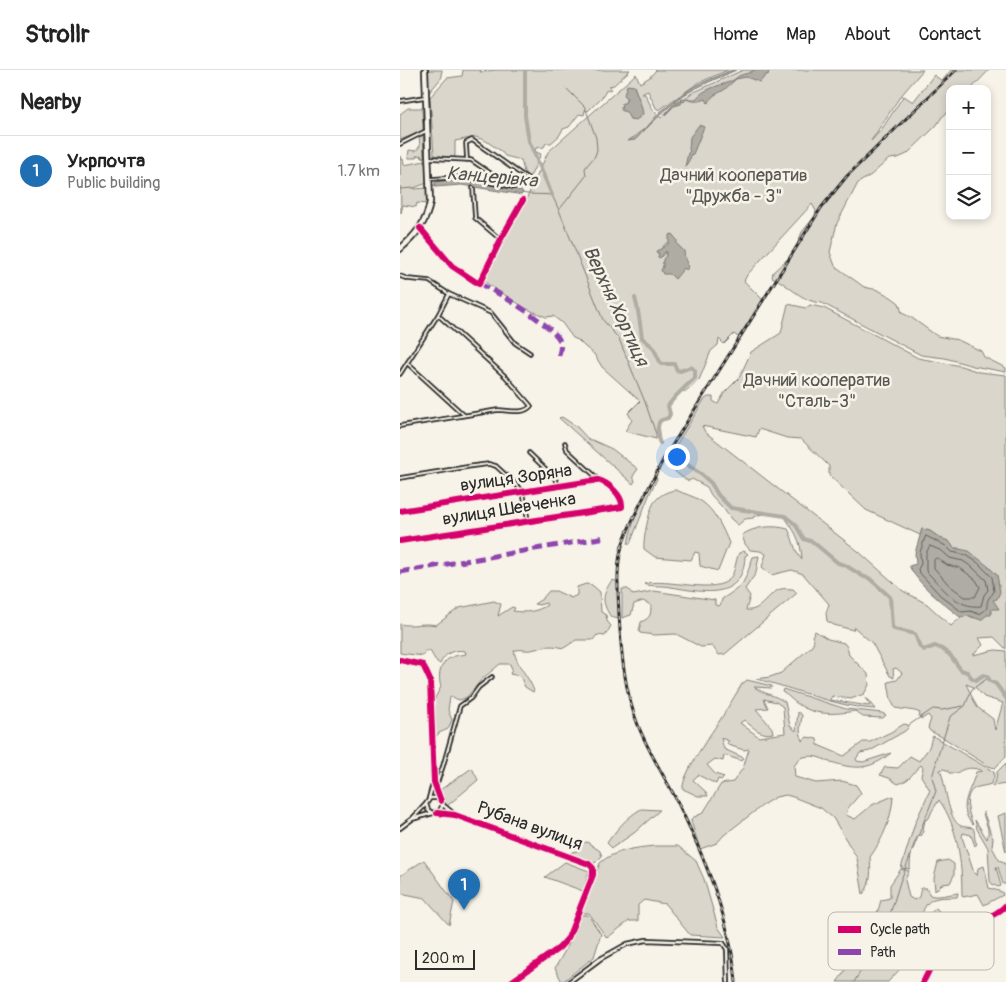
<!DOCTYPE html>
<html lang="en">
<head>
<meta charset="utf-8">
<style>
  body { margin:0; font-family:Pangolin,sans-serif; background:#f6f6f6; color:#222 }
  .controls { position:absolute; right:15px; top:15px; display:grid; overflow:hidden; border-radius:10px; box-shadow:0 2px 8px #0003 }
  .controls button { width:45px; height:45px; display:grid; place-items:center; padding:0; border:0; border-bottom:1px solid #e0e0e0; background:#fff; color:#222; font:25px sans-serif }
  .scale { position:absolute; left:15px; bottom:12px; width:60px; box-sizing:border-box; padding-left:5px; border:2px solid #2b2b2b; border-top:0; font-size:14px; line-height:18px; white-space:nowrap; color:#2b2b2b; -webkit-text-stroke:4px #f7f3e8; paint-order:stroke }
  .you { position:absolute; left:276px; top:386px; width:18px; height:18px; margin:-12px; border:4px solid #fff; border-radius:50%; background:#1a73e8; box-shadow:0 0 0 8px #1a73e833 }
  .badge { display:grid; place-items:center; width:32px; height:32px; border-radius:50%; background:#1f6fb2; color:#fff; font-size:16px; font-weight:700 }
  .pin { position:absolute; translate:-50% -41px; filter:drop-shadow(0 1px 2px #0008) }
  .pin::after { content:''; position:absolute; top:26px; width:18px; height:15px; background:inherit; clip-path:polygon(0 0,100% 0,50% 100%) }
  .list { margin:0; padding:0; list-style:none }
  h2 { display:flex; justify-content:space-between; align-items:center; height:65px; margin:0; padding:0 20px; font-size:21px }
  h2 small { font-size:16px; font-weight:400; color:#767676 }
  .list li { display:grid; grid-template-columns:32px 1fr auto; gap:15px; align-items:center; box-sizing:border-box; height:70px; padding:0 20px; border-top:1px solid #e0e0e0 }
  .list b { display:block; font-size:19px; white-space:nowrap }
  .list p { margin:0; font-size:16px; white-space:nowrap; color:#767676 }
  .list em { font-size:16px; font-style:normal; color:#767676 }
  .icon { flex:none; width:28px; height:28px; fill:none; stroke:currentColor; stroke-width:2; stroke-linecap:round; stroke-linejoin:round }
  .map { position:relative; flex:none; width:606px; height:912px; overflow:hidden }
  header { display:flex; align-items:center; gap:30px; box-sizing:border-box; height:70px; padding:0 25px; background:#fff; border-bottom:1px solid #e0e0e0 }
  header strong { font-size:24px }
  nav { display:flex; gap:28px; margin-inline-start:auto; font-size:18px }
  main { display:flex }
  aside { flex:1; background:#fff }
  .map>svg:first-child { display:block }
  .green { fill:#dad6cc; stroke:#82807c; fill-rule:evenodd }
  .water { fill:#afaca4; stroke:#7a7874 }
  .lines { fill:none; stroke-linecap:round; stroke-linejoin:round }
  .shore { stroke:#605f5b; stroke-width:1 }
  .stream { stroke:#7a7874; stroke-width:1 }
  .river { stroke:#afaca4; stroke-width:4 }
  .minor-casing { stroke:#2b2b2b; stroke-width:5.5 }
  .tertiary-casing { stroke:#2b2b2b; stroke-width:6 }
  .primary-casing { stroke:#2b2b2b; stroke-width:8 }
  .minor { stroke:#f7f3e8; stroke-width:2 }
  .tertiary { stroke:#f7f3e8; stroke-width:2.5 }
  .primary { stroke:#f7f3e8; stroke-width:4.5 }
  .rail-casing { stroke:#2b2b2b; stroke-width:3 }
  .rail { stroke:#f7f3e8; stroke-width:1; stroke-dasharray:4; stroke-linecap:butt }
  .quiet { stroke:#8e44ad; stroke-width:5; stroke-dasharray:10 5; stroke-linecap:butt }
  .cycleway-casing { stroke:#f7f3e8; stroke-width:9 }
  .cycleway { stroke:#d6006c; stroke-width:6 }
  .labels { text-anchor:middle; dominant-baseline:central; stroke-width:5; stroke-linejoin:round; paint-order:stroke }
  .park-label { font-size:18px; fill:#575653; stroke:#f7f3e8 }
  .street-label { font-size:18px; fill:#2b2b2b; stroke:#f7f3e8 }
  .water-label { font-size:19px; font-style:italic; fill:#53524f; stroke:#f7f3e8 }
  .key { fill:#f7f3e8; stroke:#bab7af; stroke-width:1 }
  .key-label { font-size:14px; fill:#2b2b2b }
</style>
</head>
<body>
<header>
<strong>Strollr</strong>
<nav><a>Home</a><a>Map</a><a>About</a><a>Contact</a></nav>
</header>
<main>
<aside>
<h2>Nearby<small></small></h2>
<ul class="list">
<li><span class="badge">1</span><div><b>Укрпочта</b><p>Public building</p></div><em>1.7 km</em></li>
</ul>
</aside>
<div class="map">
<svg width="606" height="912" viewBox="0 0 606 912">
  <rect width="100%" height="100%" fill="#f7f3e8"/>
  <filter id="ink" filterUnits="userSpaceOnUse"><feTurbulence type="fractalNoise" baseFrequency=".02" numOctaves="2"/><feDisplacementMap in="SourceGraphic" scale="10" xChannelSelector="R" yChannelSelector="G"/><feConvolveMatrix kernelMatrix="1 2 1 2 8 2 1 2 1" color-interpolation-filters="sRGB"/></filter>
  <g filter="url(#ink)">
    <path class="green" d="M27 0H42V2L41 3 42 7 28 24Z
      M63 0H81L80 2 96 0H230L214 15 209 16 211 19 209 20 207 19 203 26 188 41 185 40 184 45 179 44 169 57 163 59 159 66 151 73H146L144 77 136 78 135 79 136 82 141 84 131 105 128 106 124 102 121 90 105 86 101 81 86 71 76 67 55 71V88L34 85 30 27 47 8 62 6Z
      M256 0H328L298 13 259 40 256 38 248 21 241 24H245L253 40 261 48 273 35 292 23 343 0H523L499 28 471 71 482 59 502 28 504 26 513 32 534 5 542 11 551 0H589L571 19H550V40L542 47 536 56 507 84 498 88 489 89 471 105 458 113 437 153 430 182 435 196 464 217 478 220 491 227 499 233 502 243 512 248 537 266 558 270 581 281 584 287 606 298V302L573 296 545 288 521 285 422 233C401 232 390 215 372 207L373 202 391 186 396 177 402 162 415 146 416 141 412 134 347 205 344 211 364 231 338 267 334 264 324 274 319 269 318 275 311 281 299 310 287 321C277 321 272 328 268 336L270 344 268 348 262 350 259 353V363L256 365V369L225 361 232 350 228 343 240 331 202 297 194 284 184 276 178 270 173 268 162 253 153 246 146 247 127 239 89 215 84 211V203L124 134 148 82 236 4 240 13 250 7ZM227 16H234L241 36 239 48 230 49C225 38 225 27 227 16ZM266 173H269L286 188 284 197 274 208 263 197V192L266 186V181L258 187 261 179Z
      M8 38H22L23 61 0 70V44Z
      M23 65 24 87 22 88 21 85 16 86V88H9L8 87 9 80 16 81 20 76 19 67Z
      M0 86V89H3L4 95 25 91 27 113 14 118 15 119 27 118V134L17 133 16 137 3 135 1 143Z
      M388 234 406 238 410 235 424 238 518 288 561 296 579 302 606 305V579L594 567 579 568 583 575 573 585 595 580 606 581V686L595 698 588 696 544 668 530 661 528 658 531 649 528 645 522 649 519 647 520 643 515 641 495 638 491 630 488 612 497 610 502 603 496 598 493 599 494 608 490 606 472 573 454 557 453 560 434 555 427 551 426 543 429 534 403 504 392 500 371 505 362 497 366 484 360 481 350 480 345 474 342 465C355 456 374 455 388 459 394 470 393 479 402 490 401 470 395 461 383 445L370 443 358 445 353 448 345 449 338 455 331 449 323 438 311 425 307 417 292 409 289 411C283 409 271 399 269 394L265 393 304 330 308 327H313V331L318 334 325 322 339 308 351 282 381 263ZM302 356 356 367 359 359 387 368 401 369 429 396V405L466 440 520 465 522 459 530 461 554 478H559L574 548C564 543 558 550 551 556L527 534 503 521 458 481 305 362ZM566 614 576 618 584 627 603 633 595 660 593 649 577 637Z
      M162 347 177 357 189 370H192L212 379 238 399 233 406 235 411 233 414 159 348Z
      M256 407 257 409 250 423 230 474H228C232 450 243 428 256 407Z
      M276 420C284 424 294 426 301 431 315 440 323 459 329 473L318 501 300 496 299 483 295 482 291 490 255 487 244 479C243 469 249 439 255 431 260 425 267 421 276 420Z
      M344 481 348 484 345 486C343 532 302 522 271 517 262 515 252 517 244 514 265 507 318 526 330 508 336 501 335 491 339 483Z
      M359 486 356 503 345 519 350 526 346 540C362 542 367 523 381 519 384 518 389 519 393 519L397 523 325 584 319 585 312 576 301 577 276 564 254 565 240 563 239 561 241 552C250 548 251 546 251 535L243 531 234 534 231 545 222 548V519H228L233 525 254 521 315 530V535L319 536 321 534 322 529C347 513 343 514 353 487Z
      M212 510 219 512 218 549 211 547C201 532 202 525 212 510Z
      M186 514 192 515 200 522 201 542 206 545 207 551 211 556 205 566 197 565 193 570H176L164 578C147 574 146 577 131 580 124 581 120 578 114 581 117 597 129 606 134 621L133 622 125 617 120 606 110 604 112 599 110 594H100L82 609 67 627 60 630 50 627 48 640 52 650 48 659 39 663 34 669V632L36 626 41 617C38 607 39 594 50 588 55 585 62 585 66 584L65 581C53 579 45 583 40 594L36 591 30 581H25L23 586 0 583V554C12 557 23 552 36 555L59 538 94 531 101 534 98 546 112 537 115 538 113 541C125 543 137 542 147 535L146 533 139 535 134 534 142 529 149 521H156L171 528 177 525V517Z
      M415 561 428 569 444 573 447 577 449 585 468 604 469 615 464 624 451 629 432 626 430 630 469 636 470 635 465 628H466L475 639C435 637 395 618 356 609L370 607 381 603 412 576 414 570 412 566Z
      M347 610 372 616 371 618 354 617C364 624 375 625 385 632L390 656 396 661 398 642 402 645 400 660 402 671 407 667 417 669 418 675 444 686 463 672H470L491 662 504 654 508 655 509 657 505 661 470 681 460 683 456 689 457 691 463 692 491 683C470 700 456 700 431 692 418 687 413 684 400 688L394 696 395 707 416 713 442 711 456 715 461 723 448 738 446 745 455 749 472 735 493 726C492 748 483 769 470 787 471 799 472 814 463 824L457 788 433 748 421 738 393 727 386 725 376 727 367 732 324 765 317 773 300 779 291 751 292 748 303 743 321 714 333 712 343 698 349 679 344 680 328 675 327 673 329 671 321 668 324 679 344 688 342 691 324 685 323 691 315 689 307 695 315 704 324 707 322 710 318 709 316 714 298 705 293 710 306 722 308 726H298L283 719C281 705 313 661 322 647 329 636 335 625 342 614ZM364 629 376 632 383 637 385 663 359 667 340 653 344 650C354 658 361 666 373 663L372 658 356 639 368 638Z
      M383 619 446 639 482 643 486 645 483 648 463 647 455 641C437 644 417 646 401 636 394 633 390 626 382 622Z
      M533 666 594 702V708L591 714C586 716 580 716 575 718 562 726 569 744 573 755 556 737 571 721 576 702L582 701C575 697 564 697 557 703H549L547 700 543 699 540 700C546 712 547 750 561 756 564 757 569 757 573 758 576 763 573 768 577 774L575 776 571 765 563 763 562 767 574 803 577 806 578 798 584 796 589 818 602 822 603 825 584 835 578 824 563 827 562 826C562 793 558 756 539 730L532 741 529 748 525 750 522 765 518 766C512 776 510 787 510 799L501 798 515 753 530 720 521 706 523 698 521 695C512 702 512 710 498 714L489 708 480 705 485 697 498 698 510 686 519 691C522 686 527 682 529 677 531 673 530 670 533 666Z
      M606 693V714L592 716 596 710 597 702Z
      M72 698 78 710 47 736 44 732 40 720Z
      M241 739 260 740 234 763 212 778 207 773C216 760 227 747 241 739Z
      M583 742C588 751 589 762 593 768L592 777 599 790 604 792 606 796V814H603L598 797H596L601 816 598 817 592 814 590 811 588 778 577 759 575 750 587 769C591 759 584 752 583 742Z
      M606 743V782L598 746Z
      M187 772 200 781 202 786 195 793 170 784 172 782 177 781 182 773Z
      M254 776H278L296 791 304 809 318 857 325 867 290 865 265 834 244 830 238 835V851H229L207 868 189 843H181L200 793C214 780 236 778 254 776Z
      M24 790 54 832 49 855 25 828 0 823V806Z
      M548 790 554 794V805L550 813 542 814 535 821 534 808 538 792Z
      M165 792 189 801 183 821 145 807Z
      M501 799 509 801 505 810 509 827 514 830 519 827 521 818H526L530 825C537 828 549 824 558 823L557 827C539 828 527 825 522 845L524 849 536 838 539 841 524 855 518 873 510 890 503 899 501 898 488 912H437C446 901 450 889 458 877 467 862 477 848 481 830L490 828V815Z
      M180 845H188L201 864 194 887 162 912 155 898 170 872Z"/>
    <path class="water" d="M332 0H336C319 8 300 15 284 25 266 38 250 55 235 70L228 71 247 57 260 42 279 27 295 16Z
      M354 0H369L368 5H366L360 12 346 7 336 9 324 20 313 26 308 33 306 29C299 32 293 32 286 29L284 32 282 31 281 34 274 36 265 45C270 37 278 34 283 29H296C303 19 318 16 329 12 333 11 337 7 339 6 345 3 349 4 354 0Z
      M227 15 234 16C237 25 242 35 243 44L236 50 230 49 226 42 221 40 222 33H225L227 28 224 25Z
      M299 55 304 57 293 84 290 85 291 87 285 97 288 83 290 81 289 79 290 67Z
      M57 109 122 121 123 123 121 125 117 124 62 115 35 117V112Z
      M272 164 277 170V174L284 181C284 188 287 191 288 198L286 200 284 198 275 209 270 204H263L261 200 263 197V189L266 186V181L260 188 258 187 259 183H257L256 181 261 179 269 173V165Z
      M522 459 530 461 540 468 549 471 554 478 569 481 589 497 597 505 600 522 597 529 593 530 599 539H592L591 545H587L581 550 570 546 560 547C542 532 521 518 509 496L516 494 515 483Z"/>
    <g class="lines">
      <path class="shore" d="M526 466 546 476 552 482 566 485 577 492 592 507 594 521C593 524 591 525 589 528 584 537 592 537 579 544L570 541 562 542 540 525 519 502 518 499 521 494 520 483Z
        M530 476 542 481 550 488 563 491 572 497 586 510 588 520 584 525 581 536C557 539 542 517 526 501V484Z
        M537 488 547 495 560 498 576 510 580 517 575 527H565L549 515 534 498V490Z"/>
      <path class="stream" d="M166 18 185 37 196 68 197 80 195 86 185 98 186 106 159 140 203 250 219 269 245 332 257 367
        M25 116 36 115
        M0 119 14 118
        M122 123C127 125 145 124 152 125L159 140
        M509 655 533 639 542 640 563 636
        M536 692 550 647 565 636 572 619 588 608
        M454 912 476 876 488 851 500 812 536 721 532 707 536 694"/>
      <path class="river" d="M125 0V46L129 71 152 125
        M235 228C239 242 240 254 242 268L253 277 261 294H274L277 300 280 301 291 297 295 301V308C286 316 275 325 268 336L270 344 268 348C266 349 262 349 260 351 257 355 257 368 260 373
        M279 389 302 405 311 413 318 425 331 438 385 446 395 454 404 469 413 472 438 493 445 495 464 507 469 508 490 527 492 557 494 559 515 564 520 577 524 580 535 576 542 579 550 585 561 600 567 602 572 608 576 610 583 605 587 606 590 611 596 614 606 628"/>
      <g class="minor-casing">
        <path id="minor" d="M0 31 25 27
          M0 74 26 61
          M29 88 71 90 99 109
          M67 90 66 73 72 70 131 111
          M31 109 61 107 114 117
          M73 118 75 148 100 169
          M20 158 52 196 79 214 101 169 123 130
          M0 206 8 209 29 211 49 224 91 243 115 273 130 283
          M7 293 64 345
          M0 304 38 245 49 224
          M0 356 98 340C109 340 123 345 131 336L106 307 38 245
          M165 373 167 380 195 406 196 411
          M129 383 154 407 159 416
          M0 408 73 396 89 394 96 396 123 421 128 451
          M0 441 198 410C209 413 223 426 222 437L0 471
          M36 716 43 696 60 636 71 628 79 617 92 607"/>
      </g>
      <g class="tertiary-casing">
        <path id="tertiary" d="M0 590 23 595 30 610 34 712 41 731
          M29 728 33 714
          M43 735 54 744
          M37 743 55 745 189 794 193 798V805L168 868 159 878 111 912
          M12 749 40 741 43 734 37 728H30L26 734 28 740 32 743
          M0 758 12 749 26 734
          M169 912 200 889 227 874 246 870 323 873 327 879 328 912
          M523 912C532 898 536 878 547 866 564 850 590 853 606 835"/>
      </g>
      <g class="primary-casing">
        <path id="primary" d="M0 179C15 166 27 152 30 132L25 0"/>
      </g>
      <use href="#minor" class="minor"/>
      <use href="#tertiary" class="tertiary"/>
      <use href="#primary" class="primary"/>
      <g class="rail-casing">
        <path id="rail" d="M336 912C330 848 304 786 276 729 263 704 248 681 238 655 224 620 221 581 219 544 218 522 216 496 222 476 232 445 249 419 263 390L421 138 447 106 556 0"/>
      </g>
      <use href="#rail" class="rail"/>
      <path class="quiet" d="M79 214C96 220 151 255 159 269 162 275 160 282 158 288
        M0 502 206 467"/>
      <g class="cycleway-casing">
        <path id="cycleway" d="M20 158 52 196 79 214 101 169 123 130
          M0 441 198 410C209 413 223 426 222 437L0 471
          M0 590 23 595 30 610 34 712 41 731
          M37 743 55 745 189 794 193 798V805L168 868 159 878 111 912
          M523 912C532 898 536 878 547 866 564 850 590 853 606 835"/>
      </g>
      <use href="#cycleway" class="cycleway"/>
    </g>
  </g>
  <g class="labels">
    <g class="park-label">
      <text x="334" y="105">Дачний кооператив<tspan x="334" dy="21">"Дружба - 3"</tspan></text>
      <text x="417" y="310">Дачний кооператив<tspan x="417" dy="21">"Сталь-3"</tspan></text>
    </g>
    <g class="street-label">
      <text transform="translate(116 408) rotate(-8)">вулиця Зоряна</text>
      <text transform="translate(109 439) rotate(-9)">вулиця Шевченка</text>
      <text transform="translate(130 756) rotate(20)">Рубана вулиця</text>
    </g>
    <g class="water-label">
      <text transform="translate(92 107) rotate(5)">Канцерівка</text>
      <text transform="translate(216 236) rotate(65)">Верхня Хортиця</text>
    </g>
  </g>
  <rect x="428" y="842" width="166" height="58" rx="8" class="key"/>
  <rect x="438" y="856" width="23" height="7" fill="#d6006c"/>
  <rect x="438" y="879" width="23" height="6" fill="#8e44ad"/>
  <g class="key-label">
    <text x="470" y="864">Cycle path</text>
    <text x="470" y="887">Path</text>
  </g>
</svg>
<div class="controls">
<button>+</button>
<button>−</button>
<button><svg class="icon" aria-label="layers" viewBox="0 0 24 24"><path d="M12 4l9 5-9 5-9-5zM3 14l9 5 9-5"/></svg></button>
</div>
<div class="scale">200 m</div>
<div class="you"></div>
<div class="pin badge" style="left:64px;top:840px">1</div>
</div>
</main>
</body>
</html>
